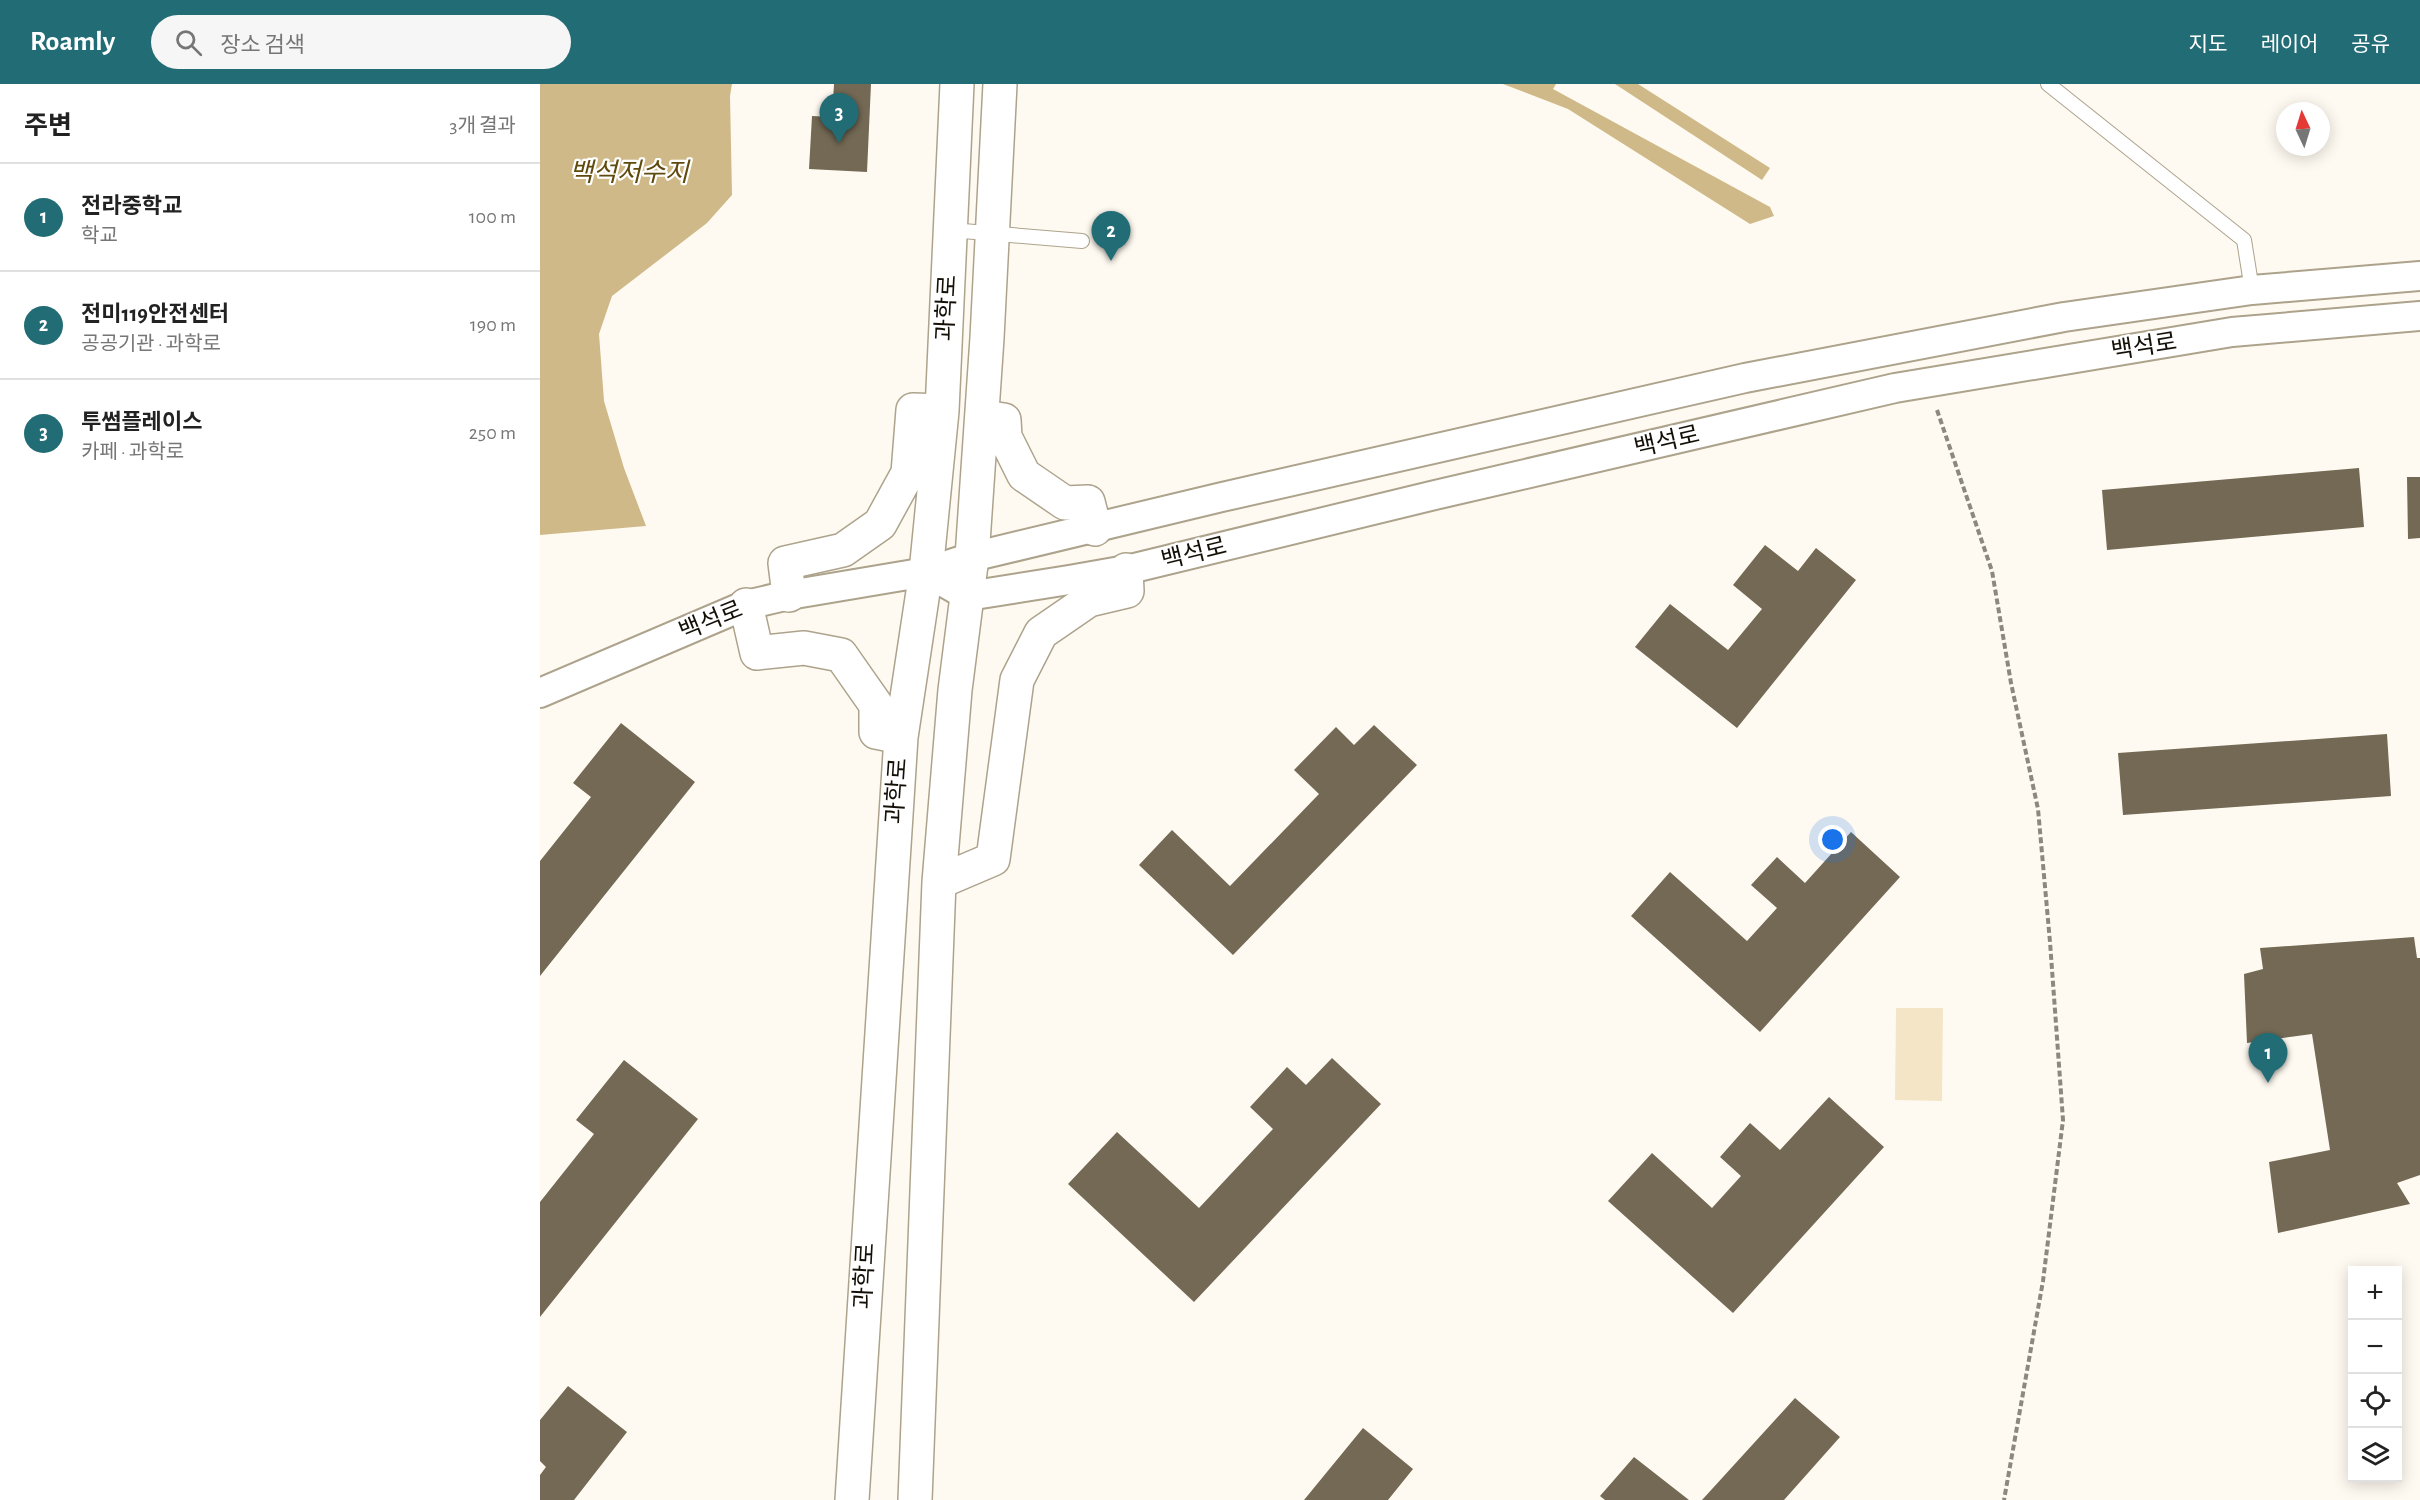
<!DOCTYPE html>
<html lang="ko">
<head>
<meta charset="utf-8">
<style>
  body { margin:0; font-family:"Alegreya Sans","Noto Sans KR",sans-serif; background:#f6f6f6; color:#222 }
  .controls { position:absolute; right:18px; bottom:18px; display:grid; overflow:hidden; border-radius:0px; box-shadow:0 3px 15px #0003 }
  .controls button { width:54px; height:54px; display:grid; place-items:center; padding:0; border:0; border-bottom:2px solid #e0e0e0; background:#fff; color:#222; font:30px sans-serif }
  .compass { position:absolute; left:1736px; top:18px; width:54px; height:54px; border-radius:50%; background:#fff; box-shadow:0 3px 15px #0003; rotate:356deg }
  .you { position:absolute; left:1293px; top:756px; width:21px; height:21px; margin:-15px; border:4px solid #fff; border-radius:50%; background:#1a73e8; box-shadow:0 0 0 9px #1a73e833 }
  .badge { display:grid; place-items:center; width:39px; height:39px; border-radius:50%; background:#226c76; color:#fff; font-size:20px; font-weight:700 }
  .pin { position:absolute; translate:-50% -50px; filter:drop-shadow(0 2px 3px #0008) }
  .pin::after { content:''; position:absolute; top:32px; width:21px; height:18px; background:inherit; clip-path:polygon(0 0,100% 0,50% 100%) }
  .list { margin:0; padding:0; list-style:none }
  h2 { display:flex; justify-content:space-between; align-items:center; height:78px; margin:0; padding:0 24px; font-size:26px }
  h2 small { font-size:20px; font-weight:400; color:#767676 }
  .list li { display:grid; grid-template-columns:39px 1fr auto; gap:18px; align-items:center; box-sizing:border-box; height:108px; padding:0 24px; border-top:2px solid #e0e0e0 }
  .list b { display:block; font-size:22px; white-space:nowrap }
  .list p { margin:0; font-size:20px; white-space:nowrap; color:#767676 }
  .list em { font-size:20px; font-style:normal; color:#767676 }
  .icon { flex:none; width:33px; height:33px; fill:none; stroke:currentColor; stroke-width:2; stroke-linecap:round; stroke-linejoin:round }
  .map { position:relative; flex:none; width:1880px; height:1416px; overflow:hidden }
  header { display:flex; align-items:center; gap:36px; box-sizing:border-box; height:84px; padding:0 30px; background:#226c76; color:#fff }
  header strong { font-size:28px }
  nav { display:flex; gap:33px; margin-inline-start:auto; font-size:21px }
  .search { width:420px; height:54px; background:#f6f6f6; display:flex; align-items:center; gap:15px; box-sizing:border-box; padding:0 21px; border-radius:33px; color:#767676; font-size:22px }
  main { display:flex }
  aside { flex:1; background:#fff }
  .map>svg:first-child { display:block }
  .green { fill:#f3e5c6 }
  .water { fill:#cfb988 }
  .building { fill:#736954 }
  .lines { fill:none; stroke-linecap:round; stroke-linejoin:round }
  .lane-casing { stroke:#ada38c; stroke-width:16 }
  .street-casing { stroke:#ada38c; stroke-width:32 }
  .secondary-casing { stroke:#ada38c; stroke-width:36 }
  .path { stroke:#8c887f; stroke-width:4; stroke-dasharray:6 3; stroke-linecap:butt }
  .lane { stroke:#fff; stroke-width:14 }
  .street { stroke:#fff; stroke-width:28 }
  .secondary { stroke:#fff; stroke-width:33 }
  .labels { text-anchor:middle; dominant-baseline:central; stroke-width:4.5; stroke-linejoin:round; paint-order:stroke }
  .street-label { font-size:24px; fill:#141008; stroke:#fff }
  .water-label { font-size:26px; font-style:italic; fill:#5f490c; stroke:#fff }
</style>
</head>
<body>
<header>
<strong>Roamly</strong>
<div class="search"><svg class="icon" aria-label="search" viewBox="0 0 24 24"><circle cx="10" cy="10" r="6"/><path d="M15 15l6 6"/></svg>장소 검색</div>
<nav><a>지도</a><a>레이어</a><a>공유</a></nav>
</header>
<main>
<aside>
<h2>주변<small>3개 결과</small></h2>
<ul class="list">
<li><span class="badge">1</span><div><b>전라중학교</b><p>학교</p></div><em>100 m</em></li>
<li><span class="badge">2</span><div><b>전미119안전센터</b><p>공공기관 · 과학로</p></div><em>190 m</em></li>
<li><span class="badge">3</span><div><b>투썸플레이스</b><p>카페 · 과학로</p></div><em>250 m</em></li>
</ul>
</aside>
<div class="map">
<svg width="1880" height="1416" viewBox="0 0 1880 1416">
  <rect width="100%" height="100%" fill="#fffaf1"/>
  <path class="green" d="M1356 924H1403L1402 1017 1355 1016Z"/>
  <path class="water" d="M0 0H192L190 12 192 111 167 139 72 212 59 250 64 317 84 384 106 442 0 451Z
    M963 0H1016L1013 5 1230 123 1234 132 1210 140 1028 25Z
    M1075 0H1098L1230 84 1222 96Z"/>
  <path class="building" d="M294 0H331L327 88 269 85 272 32 292 33Z
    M1819 384 1824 443 1567 466 1562 406Z
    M1867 393H1880V454L1868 455Z
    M1225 461 1258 487 1276 464 1316 496 1197 644 1095 563 1130 520 1188 566 1222 525 1193 501Z
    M81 639 155 698 0 892V777L51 713 33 699Z
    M834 641 877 681 693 871 599 781 632 746 690 802 779 710 754 686 796 643 814 661Z
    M1847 650 1851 712 1583 731 1578 669Z
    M1311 748 1360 793 1220 948 1091 832 1130 788 1207 857 1237 824 1211 801 1237 773 1265 799Z
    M1874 853 1877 874H1880V1091L1857 1099 1870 1120 1738 1149 1729 1078 1790 1066 1772 950 1707 959 1704 890 1723 885 1720 864Z
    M792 974 841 1020 654 1218 528 1100 577 1048 659 1124 733 1045 710 1023 747 983 766 1001Z
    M84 976 158 1035 0 1233V1118L54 1050 36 1036Z
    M1289 1013 1344 1063 1193 1229 1068 1117 1112 1069 1172 1124 1201 1092 1180 1073 1210 1039 1240 1066Z
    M28 1302 87 1348 34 1416H0V1391L6 1383 0 1377V1336Z
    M1255 1314 1300 1353 1244 1416H1162Z
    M823 1344 873 1385 848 1416H764Z
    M1094 1373 1149 1416H1065L1060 1412Z"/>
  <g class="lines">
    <g class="lane-casing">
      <path id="lane" d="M1508 0 1704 156 1712 206
        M411 146 542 157"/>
    </g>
    <g class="street-casing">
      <path id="street" d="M386 488 428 512 529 496 586 486 895 411 1355 304 1692 248 1880 232
        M0 609 206 521 249 511 386 488 432 473 682 413 1205 294 1524 233 1712 206 1880 192"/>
    </g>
    <g class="secondary-casing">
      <path id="secondary" d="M443 333 464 336 465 353 484 391 525 419 548 418 555 445
        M249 511 245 479 303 466 340 440 368 389 373 326 402 327
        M206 521 217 569 264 564 301 571 336 621V648L361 653
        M399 798 453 775 477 596 501 549 549 516 587 507 586 486
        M312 1416 361 653 386 488 402 327 417 0
        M375 1416 399 798 415 606 432 473 447 254 460 0"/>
    </g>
    <path class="path" d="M1397 326 1452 487 1471 599 1498 725 1510 858 1523 1036 1503 1197 1464 1416"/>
    <use href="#lane" class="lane"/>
    <use href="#street" class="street"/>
    <use href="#secondary" class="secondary"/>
  </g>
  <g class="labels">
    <g class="street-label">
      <text transform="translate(407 224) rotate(-87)">과학로</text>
      <text transform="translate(1604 263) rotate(-9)">백석로</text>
      <text transform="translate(1127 358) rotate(-13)">백석로</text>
      <text transform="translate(654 470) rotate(-14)">백석로</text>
      <text transform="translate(171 537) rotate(-22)">백석로</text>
      <text transform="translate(357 707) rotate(-86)">과학로</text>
      <text transform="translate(325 1192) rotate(-87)">과학로</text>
    </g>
    <g class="water-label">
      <text x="89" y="89">백석저수지</text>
    </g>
  </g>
</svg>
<div class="controls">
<button>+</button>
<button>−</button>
<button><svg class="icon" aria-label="locate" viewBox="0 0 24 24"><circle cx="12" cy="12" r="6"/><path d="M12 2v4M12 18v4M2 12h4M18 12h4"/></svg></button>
<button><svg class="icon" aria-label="layers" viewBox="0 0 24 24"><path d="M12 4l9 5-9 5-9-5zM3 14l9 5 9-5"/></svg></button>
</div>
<svg class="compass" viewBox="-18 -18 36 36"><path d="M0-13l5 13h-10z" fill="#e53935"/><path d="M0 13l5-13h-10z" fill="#767676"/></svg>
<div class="you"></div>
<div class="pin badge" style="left:1728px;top:999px">1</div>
<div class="pin badge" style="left:571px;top:177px">2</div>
<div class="pin badge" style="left:299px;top:59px">3</div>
</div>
</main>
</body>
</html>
